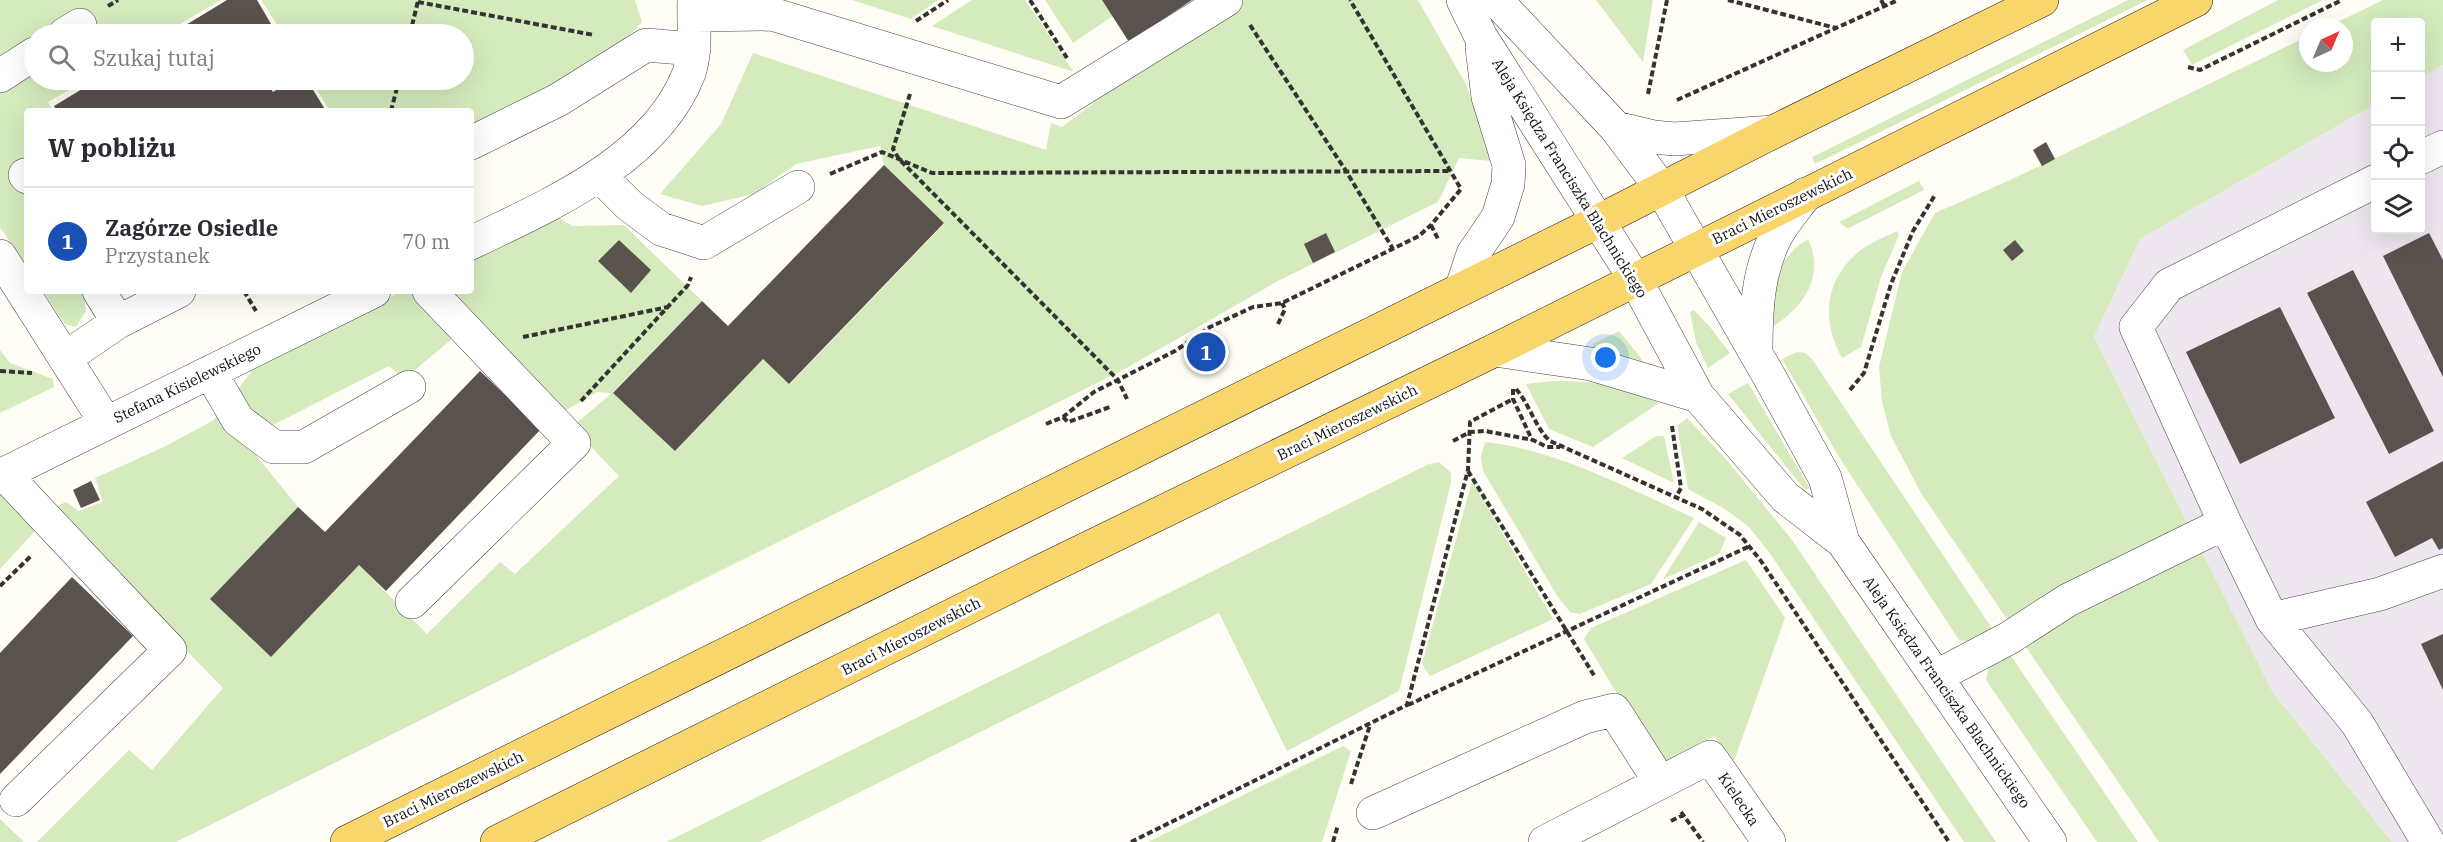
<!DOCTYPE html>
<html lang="pl">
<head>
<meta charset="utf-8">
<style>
  body { margin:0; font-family:"IBM Plex Serif",serif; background:#f2f2f3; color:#2b2b33 }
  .controls { position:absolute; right:18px; top:18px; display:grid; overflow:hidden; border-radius:6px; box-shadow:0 6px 24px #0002 }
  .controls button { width:54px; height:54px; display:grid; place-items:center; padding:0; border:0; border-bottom:2px solid #e1e1e2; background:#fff; color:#2b2b33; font:30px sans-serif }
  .compass { position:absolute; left:2299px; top:18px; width:54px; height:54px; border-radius:50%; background:#fff; box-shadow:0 6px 24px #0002; rotate:44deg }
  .you { position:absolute; left:1606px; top:358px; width:21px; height:21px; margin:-15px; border:4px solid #fff; border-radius:50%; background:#1a73e8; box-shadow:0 0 0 9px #1a73e833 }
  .badge { display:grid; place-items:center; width:39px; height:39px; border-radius:50%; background:#ea580c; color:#fff; font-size:20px; font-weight:700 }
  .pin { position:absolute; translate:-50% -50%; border:3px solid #fff; box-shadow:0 2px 6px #0006 }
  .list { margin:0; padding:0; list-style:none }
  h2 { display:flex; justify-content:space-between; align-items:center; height:78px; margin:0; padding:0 24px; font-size:26px }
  h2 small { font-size:20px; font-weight:400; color:#7c7c81 }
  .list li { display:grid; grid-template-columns:39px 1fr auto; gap:18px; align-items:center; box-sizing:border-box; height:108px; padding:0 24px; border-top:2px solid #e1e1e2 }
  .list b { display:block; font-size:22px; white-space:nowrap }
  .list p { margin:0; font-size:20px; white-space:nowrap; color:#7c7c81 }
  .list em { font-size:20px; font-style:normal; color:#7c7c81 }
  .icon { flex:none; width:33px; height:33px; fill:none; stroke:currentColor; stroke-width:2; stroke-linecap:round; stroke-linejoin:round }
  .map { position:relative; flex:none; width:2443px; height:842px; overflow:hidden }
  .search { position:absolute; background:#fff; box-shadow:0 6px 24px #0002; left:24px; top:24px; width:450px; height:66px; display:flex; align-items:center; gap:15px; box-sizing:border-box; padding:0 21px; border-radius:33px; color:#7c7c81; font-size:22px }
  .panel { position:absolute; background:#fff; box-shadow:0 6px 24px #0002; left:24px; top:108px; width:450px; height:186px; border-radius:6px }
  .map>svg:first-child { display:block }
  .industrial { fill:#eee6ef }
  .green { fill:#d5ebbd; fill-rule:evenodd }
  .building { fill:#5a524d }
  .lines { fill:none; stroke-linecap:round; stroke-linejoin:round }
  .minor-casing { stroke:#444; stroke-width:34 }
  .major-casing { stroke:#222; stroke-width:34 }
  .path { stroke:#333; stroke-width:4; stroke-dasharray:6 3; stroke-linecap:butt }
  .minor { stroke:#fff; stroke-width:33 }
  .major { stroke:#f9d66b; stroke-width:33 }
  .labels { text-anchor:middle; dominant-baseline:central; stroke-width:6; stroke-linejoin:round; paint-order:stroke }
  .street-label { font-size:15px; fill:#111; stroke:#fff }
</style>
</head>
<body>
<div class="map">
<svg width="2443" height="842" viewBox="0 0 2443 842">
  <rect width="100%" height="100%" fill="#fffdf5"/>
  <path class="industrial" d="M2443 65V842H2392L2272 691 2094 337 2140 239 2375 104 2376 230H2420L2421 78Z"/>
  <path class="green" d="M0 0H221L163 34H34V80H87L48 102 53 111H27V267L0 227Z
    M261 0H635L642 22 616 49 471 129V111H330L311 80H464V34H283Z
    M852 0H938L911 19Z
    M972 0H1025L1074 72 932 26Z
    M1045 0H1102L1113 16 1073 43Z
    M1220 0H1418L1467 86 1491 161 1459 158 1438 202 1278 281 1123 370 176 842H37L129 750 152 770 223 688 49 510 66 502 79 511 103 502 95 478 164 447 214 420 258 363 402 291H471V256L554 215 573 226 624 225 702 301 613 392 675 451 763 359 790 384 944 224 884 165 880 146 796 164 754 194 702 206 660 194 721 124 753 53 1046 150 1051 123 1062 127 1221 6ZM470 324 563 412 597 392 612 393 572 427 619 476 515 574 500 562 427 634 359 565 271 657 211 598 298 507 256 455 269 427 389 366 404 379Z
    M1596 0H1653L1643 62Z
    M2128 0H2148L1815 164 1812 157Z
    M2278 0H2323L2192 65 2183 50Z
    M2383 0H2443V65L2421 78 2420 22H2376L2375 104 2140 239 2094 337 2272 691 2392 842H2159L1921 493 1891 436 1882 402 1879 367 1902 272 1935 213 2008 181 2308 36V63H2344V27H2327Z
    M1919 181 1924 190 1851 227 1847 228 1839 222Z
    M1897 231 1899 235 1881 277 1861 347 1842 358C1821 320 1824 279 1861 250 1871 242 1885 237 1897 231Z
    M1808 239C1826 277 1802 311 1768 329L1778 268 1796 247Z
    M43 291H83L86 311 76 327 65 324Z
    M1694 310 1710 327 1730 353 1708 368 1696 342 1690 312Z
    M1619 331 1641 358 1643 362 1640 367 1591 353 1593 344Z
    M0 350 10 363 53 379 54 387 0 413Z
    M1797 352 1805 353 1812 359 1993 630 1974 643 1959 640 1839 457 1782 359Z
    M1555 381C1598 381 1620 385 1659 403L1593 447 1549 429 1526 384Z
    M1748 383 1809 487 1808 489H1804L1728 394Z
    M1687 418 1725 458 1792 540 1996 842H1964L1769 552 1748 526 1725 509 1688 489 1677 426Z
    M1656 436H1664L1674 483 1622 458Z
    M1485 442C1555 449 1630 489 1694 518L1651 584 1580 614 1570 612 1558 597 1483 471 1481 457Z
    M1439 462 1451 473V482L1399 691 1287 751 1219 613 760 842H666L1429 464Z
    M1472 481 1553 619 1430 676 1422 664Z
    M0 493 49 516 0 569Z
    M1699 522 1726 538 1719 554 1663 579Z
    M1746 560 1785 618 1734 761 1714 736 1660 765 1584 639 1591 628Z
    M2009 653 2138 842H2097L1986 680 1989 665Z
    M1343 746 1351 751 1322 842H1148Z
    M0 819 24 842H0Z"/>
  <path class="building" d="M227 0H257L277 34H171Z
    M1102 0H1192L1129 42Z
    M97 80H265L273 92 293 80H307L326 111H57L54 106Z
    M2046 142 2055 159 2042 166 2033 150Z
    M884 165 944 223 789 384 763 359 675 451 613 393 702 301 728 326Z
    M1326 233 1335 252 1313 263 1304 244Z
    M2429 233 2443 260V377L2383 256Z
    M619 240 651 270 631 293 598 261Z
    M2015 240 2024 251 2012 261 2003 250Z
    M2353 270 2434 431 2389 454 2307 293Z
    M2280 307 2335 418 2240 464 2186 352Z
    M480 371 541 429 386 591 359 565 271 657 210 599 298 507 325 532Z
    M2443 461V548L2439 550 2432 538 2395 557 2366 502Z
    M91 481 100 500 81 508 73 490Z
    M72 577 133 636 0 774V653Z
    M2443 634V690L2421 644Z"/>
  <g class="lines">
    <g class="minor-casing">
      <path id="minor" d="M1463 0 1481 37 1635 279 1698 396 1785 497 1843 542
        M1496 0 1616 128 1661 188 1770 378 1825 478 1843 542 2050 842
        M694 15 772 14 1061 102 1226 0
        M65 34 80 25
        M0 76 34 54
        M1616 128 1654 137 1674 139 1773 132
        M471 143 558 100 646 45 694 49
        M2420 158 2443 147
        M25 175 27 177
        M599 175 629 205 661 229 704 243 798 187
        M471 243C549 205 656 160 689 73 697 50 693 24 694 0
        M0 256 106 423
        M1462 287 1473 254 1498 217 1508 184 1509 165 1488 97 1482 48
        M99 291 118 322
        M1495 350 1591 364 1698 396
        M1756 353C1756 312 1757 273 1776 236 1784 221 1796 208 1806 194
        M65 358 118 322 179 291
        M210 372 238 420 274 447H304L409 387
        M4 474 170 650 16 800
        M0 476 374 291
        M2225 523 2136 327 2169 285 2376 181
        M412 602 574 443 429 291
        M2272 619 2380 594 2443 571
        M1937 676 2009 638 2068 600 2225 523 2272 619 2357 723 2428 842
        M1373 813 1585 717 1614 710 1660 782
        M1545 842 1710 757 1769 842"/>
    </g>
    <g class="major-casing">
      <path id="major" d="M347 842 1599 221 1773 132 2042 0
        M497 842 1041 571 1495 350 2196 0"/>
    </g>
    <path class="path" d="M1030 0 1067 58
      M1728 0 1836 28
      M1881 0 1885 7
      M418 2 594 35
      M108 6 118 0
      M916 21 948 0
      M1250 25 1346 171 1393 249
      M410 34 418 1
      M2188 67 2200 70 2342 0
      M910 94 893 149 899 159 1118 380 1127 399
      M1648 94 1667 0
      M1677 100 1898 0
      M391 111 399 80
      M830 174 882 152 932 173 1450 171
      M1431 225 1439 241
      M244 291 256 311
      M1278 324 1285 309 1282 303
      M523 337 668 307
      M0 371 32 373
      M1513 389V399L1532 440
      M1516 389C1530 405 1536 429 1550 441L1702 509 1740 535 1761 561 1949 842
      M1850 390 1864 373 1891 284 1913 231 1935 195
      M581 401 688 285 691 277
      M1063 417 1068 422 1110 407
      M1046 424 1063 417 1094 392 1175 351 1210 327 1253 307 1282 303 1419 236 1431 225 1461 189 1350 0
      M1672 426 1681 488 1676 497
      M1453 441 1470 432 1485 431 1533 440 1547 447H1560
      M1468 471 1595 677
      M0 586 32 555
      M1408 705 1750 546
      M1351 784 1370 725
      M1681 812 1703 842
      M1671 821 1683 815
      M1131 842 1407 705 1468 470 1470 422 1513 399
      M1333 842 1338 825"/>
    <use href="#minor" class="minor"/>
    <use href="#major" class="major"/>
  </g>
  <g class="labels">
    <g class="street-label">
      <text transform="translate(1570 178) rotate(58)">Aleja Księdza Franciszka Blachnickiego</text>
      <text transform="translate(1782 206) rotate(-26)">Braci Mieroszewskich</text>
      <text transform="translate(187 383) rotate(-26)">Stefana Kisielewskiego</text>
      <text transform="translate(1347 422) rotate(-26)">Braci Mieroszewskich</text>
      <text transform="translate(911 636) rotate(-27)">Braci Mieroszewskich</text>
      <text transform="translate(1947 692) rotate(55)">Aleja Księdza Franciszka Blachnickiego</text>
      <text transform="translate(453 789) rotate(-26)">Braci Mieroszewskich</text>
      <text transform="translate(1739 799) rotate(56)">Kielecka</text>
    </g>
  </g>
</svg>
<div class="controls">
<button>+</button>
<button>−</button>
<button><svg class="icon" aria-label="locate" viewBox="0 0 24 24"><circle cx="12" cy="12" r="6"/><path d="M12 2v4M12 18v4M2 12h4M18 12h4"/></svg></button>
<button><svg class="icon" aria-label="layers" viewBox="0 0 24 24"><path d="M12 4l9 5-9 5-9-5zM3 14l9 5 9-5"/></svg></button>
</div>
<svg class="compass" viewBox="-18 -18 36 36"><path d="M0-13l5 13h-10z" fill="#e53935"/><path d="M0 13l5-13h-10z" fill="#7c7c81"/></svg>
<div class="you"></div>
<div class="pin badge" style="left:1206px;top:352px;background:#1a4fb4">1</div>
<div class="search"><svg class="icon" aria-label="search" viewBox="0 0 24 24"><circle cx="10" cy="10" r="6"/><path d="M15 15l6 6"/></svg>Szukaj tutaj</div>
<section class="panel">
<h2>W pobliżu<small></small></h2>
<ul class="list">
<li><span class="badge" style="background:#1a4fb4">1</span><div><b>Zagórze Osiedle</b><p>Przystanek</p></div><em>70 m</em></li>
</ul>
</section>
</div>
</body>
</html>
